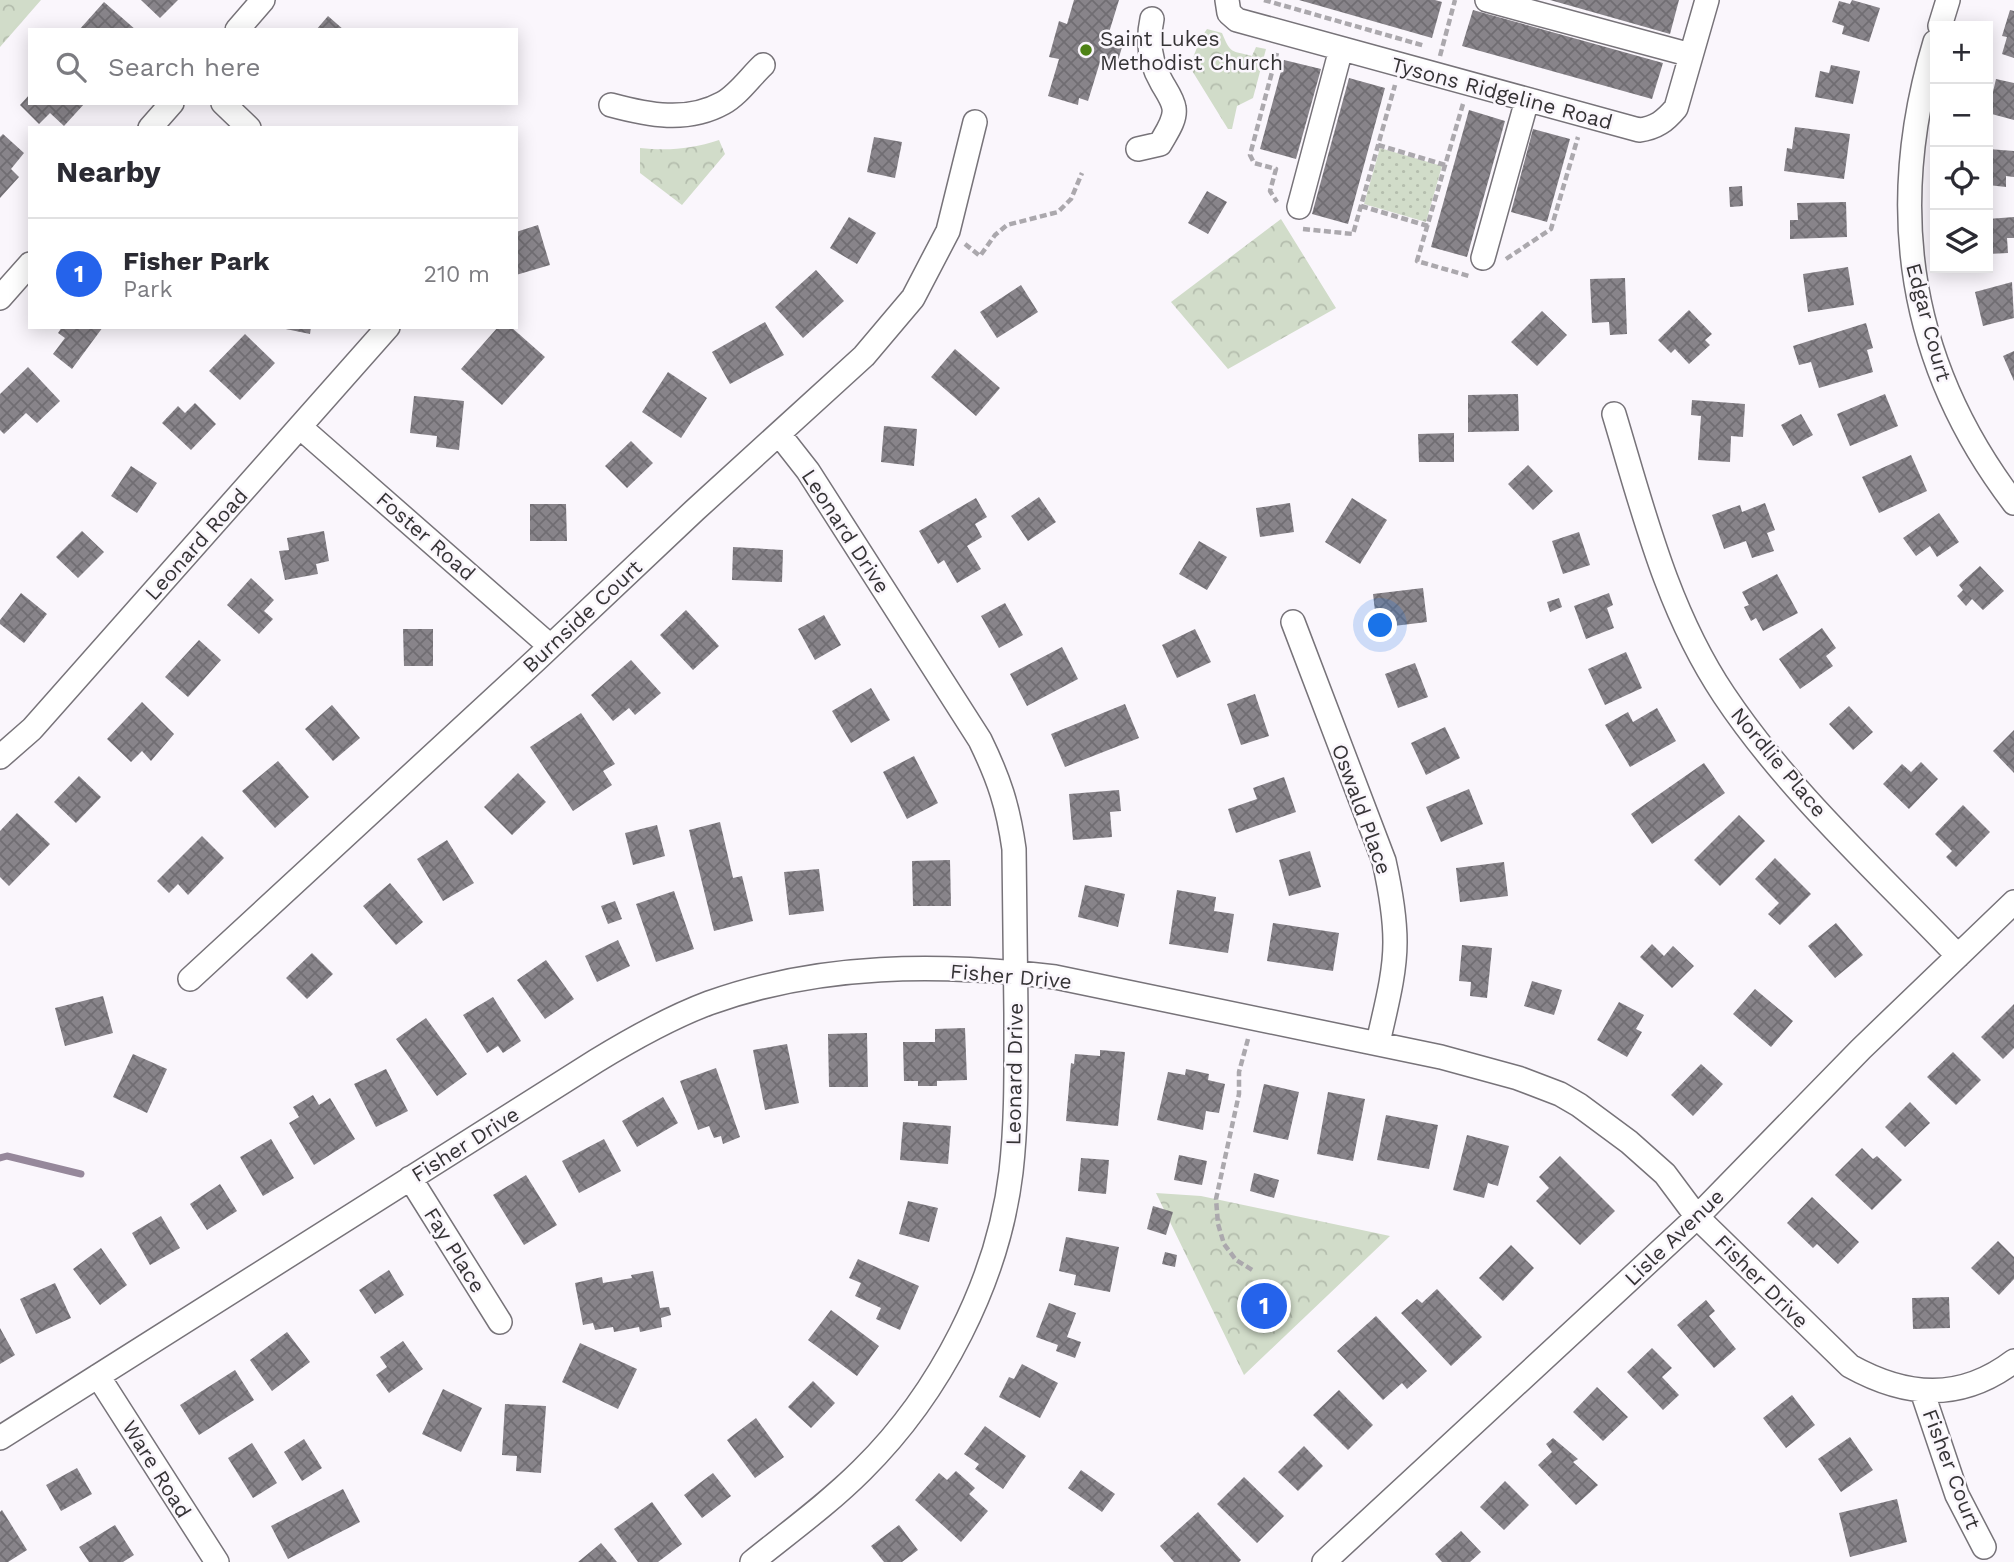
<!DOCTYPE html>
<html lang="en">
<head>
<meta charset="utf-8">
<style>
  body { margin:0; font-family:"Work Sans",sans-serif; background:#f7f7f7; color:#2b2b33 }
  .controls { position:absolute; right:21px; top:21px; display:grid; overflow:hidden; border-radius:0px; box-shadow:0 4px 18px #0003 }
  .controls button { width:63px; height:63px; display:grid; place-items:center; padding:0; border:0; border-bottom:2px solid #e1e1e2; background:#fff; color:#2b2b33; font:35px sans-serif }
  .you { position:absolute; left:1381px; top:626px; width:24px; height:24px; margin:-18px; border:5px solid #fff; border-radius:50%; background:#1a73e8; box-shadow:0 0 0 10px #1a73e833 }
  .badge { display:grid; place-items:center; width:46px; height:46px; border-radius:50%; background:#2563eb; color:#fff; font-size:23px; font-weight:700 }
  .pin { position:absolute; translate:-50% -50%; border:4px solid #fff; box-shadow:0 2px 7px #0006 }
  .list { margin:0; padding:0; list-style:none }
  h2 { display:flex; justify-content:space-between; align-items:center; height:91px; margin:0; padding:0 28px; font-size:30px }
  h2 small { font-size:23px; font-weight:400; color:#7c7c81 }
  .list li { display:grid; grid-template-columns:46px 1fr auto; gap:21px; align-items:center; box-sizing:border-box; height:112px; padding:0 28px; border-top:2px solid #e1e1e2 }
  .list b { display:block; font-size:26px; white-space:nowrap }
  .list p { margin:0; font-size:23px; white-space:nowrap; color:#7c7c81 }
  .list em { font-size:23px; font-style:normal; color:#7c7c81 }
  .icon { flex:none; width:38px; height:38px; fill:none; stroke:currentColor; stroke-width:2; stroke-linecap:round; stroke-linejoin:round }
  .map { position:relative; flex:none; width:2014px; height:1562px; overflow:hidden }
  .search { position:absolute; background:#fff; box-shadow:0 4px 18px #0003; left:28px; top:28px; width:490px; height:77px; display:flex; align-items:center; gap:18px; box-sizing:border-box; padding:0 24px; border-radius:0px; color:#7c7c81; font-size:26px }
  .panel { position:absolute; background:#fff; box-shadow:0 4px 18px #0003; left:28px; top:126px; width:490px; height:203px; border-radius:0px }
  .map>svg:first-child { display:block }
  .grass { fill:url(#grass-dots) }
  .park { fill:url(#park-crowns) }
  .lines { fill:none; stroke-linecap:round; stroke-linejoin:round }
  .stream { stroke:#96889b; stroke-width:7 }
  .building { fill:url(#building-cross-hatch) }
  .minor-casing { stroke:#777379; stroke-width:26 }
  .path { stroke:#aba8ad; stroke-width:4.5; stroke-dasharray:7 3.5; stroke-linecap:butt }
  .minor { stroke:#fff; stroke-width:23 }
  .poi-dot { fill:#4e8216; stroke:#faf6fc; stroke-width:2.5 }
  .labels { text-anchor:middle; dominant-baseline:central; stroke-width:5; stroke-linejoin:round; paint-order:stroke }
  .poi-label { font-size:21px; fill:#353335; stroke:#faf6fc; text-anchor:start }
  .street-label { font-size:21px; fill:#353335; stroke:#faf6fc }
</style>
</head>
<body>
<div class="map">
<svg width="2014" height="1562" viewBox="0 0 2014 1562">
  <defs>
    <pattern id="grass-dots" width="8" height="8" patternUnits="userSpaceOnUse" patternTransform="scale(1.75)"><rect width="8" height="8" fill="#d1dcc9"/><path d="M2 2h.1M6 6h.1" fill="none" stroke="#b4bdad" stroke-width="1.8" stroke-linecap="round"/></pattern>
    <pattern id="park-crowns" width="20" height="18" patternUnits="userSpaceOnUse" patternTransform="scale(1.75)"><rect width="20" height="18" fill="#d1dcc9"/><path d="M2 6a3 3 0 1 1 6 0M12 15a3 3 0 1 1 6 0" fill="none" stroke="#b4bdad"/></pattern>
    <pattern id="building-cross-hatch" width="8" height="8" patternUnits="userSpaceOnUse" patternTransform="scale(1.75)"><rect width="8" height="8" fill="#88848a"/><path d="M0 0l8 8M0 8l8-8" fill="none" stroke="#706d72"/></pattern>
  </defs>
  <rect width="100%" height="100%" fill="#faf6fc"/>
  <path class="grass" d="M1380 148 1442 166 1426 222 1364 204Z"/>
  <path class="park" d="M0 0H41L0 47Z
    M1207 29 1222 33C1231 55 1231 50 1252 56L1256 47 1266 49 1253 98 1237 106 1232 129H1228L1191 69C1191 59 1201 37 1207 29Z
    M719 140 725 154 682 205 640 173V148C668 151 692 149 719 140Z
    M1281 219 1336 308 1228 369 1171 302Z
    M1156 1193 1201 1196 1390 1236 1244 1375Z"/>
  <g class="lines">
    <path class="stream" d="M0 1158 7 1156 81 1174"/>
  </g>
  <path class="building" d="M141 0H178L160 18Z
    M1074 0H1119L1107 39 1123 44 1116 67 1100 62 1088 101 1079 98 1078 105 1048 96 1059 59 1049 57 1059 21 1067 24Z
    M1299 0H1435L1442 2 1432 38Z
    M1550 0H1679L1670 34Z
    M1852 0 1880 8 1869 42 1842 34 1844 26 1832 22 1839 1 1850 4Z
    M104 2 136 30H79Z
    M1473 10 1663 63 1652 99 1462 46Z
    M2010 10 2014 11V58L2002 54 2007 37 2002 36Z
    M328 16 344 30H316Z
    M1284 60 1321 69 1296 159 1260 149Z
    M1831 65 1860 71 1853 104 1815 97 1820 71 1829 73Z
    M1349 78 1385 88 1348 224 1312 214Z
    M1996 79 2014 83V120L1988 113Z
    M30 94V103H85L64 126 50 113 39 124 20 105Z
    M1469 110 1505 121 1467 257 1431 247Z
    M1795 127 1850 134 1844 179 1784 171 1787 148 1792 149Z
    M1533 129 1570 139 1547 222 1511 212Z
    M3 134 24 153 11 169 19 177 0 198V137Z
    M874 137 902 142 895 178 867 172Z
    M1988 149 2014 151V177L2006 176V187L1988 185Z
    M1742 186 1743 206 1730 207 1729 187Z
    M1207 191 1227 202 1208 234 1188 223Z
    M1846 202 1847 237 1790 239V220H1798L1797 203Z
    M849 217 876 233 857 264 830 248Z
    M2014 217V238H2007L2008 253 1988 254V219Z
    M538 225 550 265 516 275V232Z
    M1848 267 1854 305 1808 312 1803 274Z
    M816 270 844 301 803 338 775 307Z
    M1625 278 1627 334 1610 335 1609 322 1592 323 1590 279Z
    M2012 282 2014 318 1983 326 1975 292Z
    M1021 285 1038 312 997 338 980 312Z
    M1689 310 1712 334 1705 340 1710 345 1689 364 1675 349 1671 353 1658 340Z
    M1542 311 1567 335 1537 366 1511 342Z
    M765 322 784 355 730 384 712 352Z
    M1866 323 1873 348 1867 350 1873 372 1819 388 1811 362 1799 365 1793 346Z
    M62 327H103L72 369 53 354 65 338 58 333Z
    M276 327H311L310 334Z
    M498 327H511L545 357 502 405 461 369Z
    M245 334 275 363 240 400 209 371Z
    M955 349 1000 388 976 416 931 377Z
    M2014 351V381L2003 356Z
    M28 367 60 401 37 423 26 413 4 434 0 430V394Z
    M668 372 707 398 681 438 642 412Z
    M1518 394 1519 431 1468 432V395Z
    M1885 394 1898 426 1850 446 1837 414Z
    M414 396 464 401 459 450 436 447 437 436 410 433Z
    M1692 400 1745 404 1743 437 1731 436 1730 462 1698 460 1701 416 1691 415Z
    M195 403 216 424 191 450 162 423 178 406 185 413Z
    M1801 414 1813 435 1793 446 1781 425Z
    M884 426 917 429 914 466 881 462Z
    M1454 433V462H1419L1418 434Z
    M631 441 653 463 627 488 605 466Z
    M1911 455 1927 491 1879 513 1862 477Z
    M1528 465 1553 491 1533 510 1508 484Z
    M131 466 157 483 137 513 111 496Z
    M1039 497 1056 522 1028 541 1011 516Z
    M976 498 987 517 975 524 982 537 967 546 981 569 957 583 944 560 938 564 919 531Z
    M1352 498 1387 520 1360 564 1325 542Z
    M1290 503 1294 532 1260 537 1256 508Z
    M1765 503 1775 530 1767 533 1774 551 1752 558 1746 541 1724 549 1712 515 1740 505 1742 512Z
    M530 504H566L567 541H530Z
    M1939 513 1959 542 1937 557 1930 546 1916 556 1903 538Z
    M82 531 104 552 78 578 56 557Z
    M324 531 329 561 316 564 318 574 285 580 279 551 289 550 287 538Z
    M1579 532 1590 565 1563 574 1552 541Z
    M1199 541 1227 557 1207 590 1179 574Z
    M733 547 783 550 782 582 732 580Z
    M1980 566 2004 591 1983 610 1972 599 1966 606 1957 596 1963 590 1959 585Z
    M1777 574 1798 613 1763 631 1756 618 1751 621 1744 607 1749 605 1742 592Z
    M251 578 274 600 264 611 273 619 259 634 227 605Z
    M1423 588 1427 622 1377 628 1373 594Z
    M21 593 47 614 24 643 0 624V620Z
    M1609 593 1613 605 1607 608 1614 628 1586 639 1574 606Z
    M1559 598 1562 607 1550 612 1547 602Z
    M1005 603 1023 635 999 648 981 616Z
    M686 610 719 646 693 670 660 635Z
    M824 615 841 645 815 660 798 629Z
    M1822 628 1836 648 1826 656 1833 666 1800 689 1779 659Z
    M403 629H433V666H404Z
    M1195 629 1211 662 1177 678 1162 645Z
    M199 640 221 660 188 697 165 677Z
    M1062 647 1078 679 1027 706 1010 674Z
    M1626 652 1642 688 1605 705 1588 669Z
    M631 660 661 693 635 715 629 708 613 721 591 695Z
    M1415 663 1428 697 1398 708 1385 674Z
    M871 688 890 720 851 743 832 711Z
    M1255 694 1269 736 1241 745 1227 704Z
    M142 702 174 734 151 761 142 751 131 762 107 739Z
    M1125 704 1139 738 1065 767 1051 734Z
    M332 705 360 738 333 761 305 729Z
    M1849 706 1873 732 1853 750 1829 724Z
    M1657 708 1676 741 1630 767 1605 725 1628 712 1633 722Z
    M581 713 615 764 603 771 612 785 573 811 530 747Z
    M1445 727 1460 758 1426 775 1411 743Z
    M2014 730V773L1993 751Z
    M914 756 938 803 907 819 883 772Z
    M278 761 309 797 275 828 242 791Z
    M1921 762 1938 779 1909 809 1883 784 1902 764 1911 772Z
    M1704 763 1725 793 1652 844 1631 814Z
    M518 773 546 802 512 835 484 807Z
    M79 776 101 797 76 823 54 802Z
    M1284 777 1296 812 1236 833 1228 809 1257 799 1253 788Z
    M1469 789 1483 824 1441 842 1426 807Z
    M1119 790 1121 811 1110 812 1112 837 1073 840 1069 794Z
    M1963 805 1990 832 1956 867 1946 857 1952 851 1935 834Z
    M17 813 50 844 9 886 0 877V831Z
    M1739 815 1765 841 1720 886 1694 860Z
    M720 822 733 878 742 876 753 921 714 931 689 830Z
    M657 825 665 856 633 865 625 833Z
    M202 836 224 858 188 895 178 884 169 893 157 881Z
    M447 840 474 883 443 901 417 859Z
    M1310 851 1321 887 1289 896 1279 860Z
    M1775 858 1811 894 1780 925 1768 914 1779 903 1755 879Z
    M950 860 951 906H913L912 861Z
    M1504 862 1508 896 1460 902 1456 868Z
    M819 869 824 911 789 915 784 872Z
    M390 883 423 922 396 945 363 906Z
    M1085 885 1125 894 1118 927 1078 917Z
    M1177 890 1216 897 1214 911 1234 914 1228 953 1169 944Z
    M674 891 694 949 656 962 636 904Z
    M615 901 622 919 608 924 601 906Z
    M1273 923 1339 933 1333 971 1267 961Z
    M1836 923 1863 955 1835 978 1808 946Z
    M618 940 630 966 597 982 585 956Z
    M1652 944 1664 956 1673 946 1694 966 1672 988 1640 957Z
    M1462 945 1492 948 1487 998 1470 996 1471 982 1459 981Z
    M312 953 333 974 307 999 286 978Z
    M546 960 574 999 545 1019 517 980Z
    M1532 981 1562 990 1554 1015 1524 1006Z
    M1755 989 1793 1021 1771 1047 1733 1014Z
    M103 996 113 1033 65 1046 55 1008Z
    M493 997 521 1041 503 1053 498 1046 487 1053 463 1015Z
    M1619 1002 1644 1015 1636 1029 1642 1032 1627 1057 1597 1040Z
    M2014 1004V1048L2003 1059 1981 1037Z
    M426 1018 467 1074 437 1096 396 1039Z
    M965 1028 967 1080 937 1081V1086H918V1081H904L903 1042H935V1029Z
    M867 1033 868 1087H829L828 1034Z
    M787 1044 799 1103 765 1110 753 1050Z
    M1100 1050 1125 1052 1118 1126 1066 1121 1071 1063 1074 1064 1075 1054 1100 1056Z
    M1953 1052 1981 1080 1956 1105 1927 1077Z
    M133 1054 167 1069 147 1113 113 1097Z
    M1701 1064 1723 1084 1693 1116 1671 1095Z
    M716 1068 740 1137 723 1144 721 1136 714 1138 709 1126 698 1130 680 1081Z
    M386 1069 408 1111 376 1127 354 1084Z
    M1186 1069 1209 1074 1208 1080 1225 1084 1219 1113 1206 1111 1203 1130 1157 1120 1168 1072 1185 1075Z
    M1264 1084 1299 1092 1288 1140 1253 1132Z
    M1328 1092 1365 1099 1353 1161 1317 1154Z
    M313 1095 319 1105 330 1098 355 1139 314 1165 289 1123 299 1117 293 1107Z
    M663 1097 678 1123 637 1147 622 1121Z
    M1910 1102 1930 1123 1905 1147 1885 1127Z
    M1386 1115 1438 1125 1429 1169 1377 1160Z
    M903 1122 951 1126 948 1164 900 1160Z
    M1467 1135 1509 1146 1498 1186 1488 1183 1484 1198 1453 1190Z
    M271 1139 294 1178 263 1196 240 1157Z
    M604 1139 621 1171 579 1193 562 1161Z
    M1862 1148 1873 1159 1877 1156 1902 1180 1872 1210 1835 1175Z
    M1179 1155 1207 1161 1202 1185 1174 1180Z
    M1560 1156 1615 1211 1580 1245 1536 1201 1549 1188 1539 1177Z
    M1081 1158 1109 1160 1106 1194 1078 1191Z
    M1254 1173 1279 1180 1274 1198 1250 1191Z
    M526 1175 557 1225 524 1245 493 1195Z
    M220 1184 237 1211 207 1230 190 1204Z
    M1812 1197 1859 1242 1838 1264 1817 1244 1813 1248 1787 1223Z
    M908 1201 938 1208 929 1242 899 1234Z
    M1153 1206 1173 1212 1166 1235 1147 1229Z
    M161 1216 180 1248 150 1265 132 1233Z
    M1066 1237 1119 1247 1110 1292 1074 1285 1076 1275 1059 1271Z
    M1998 1241 2014 1257V1279L1999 1295 1971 1268Z
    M1511 1245 1534 1268 1503 1301 1479 1278Z
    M101 1248 127 1285 100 1305 73 1269Z
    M1165 1252 1177 1255 1175 1267 1162 1264Z
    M858 1259 919 1286 900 1330 876 1319 881 1308 855 1296 861 1283 849 1278Z
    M389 1270 404 1295 375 1314 359 1290Z
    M653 1271 660 1308 669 1307 671 1315 661 1318 662 1327 640 1332 639 1327 614 1332 613 1327 595 1330 593 1323 583 1325 575 1283 602 1277 603 1283 632 1278 631 1275Z
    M55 1283 71 1318 36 1334 20 1299Z
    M1437 1289 1482 1337 1451 1366 1401 1313 1417 1299 1422 1303Z
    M1949 1297 1950 1328 1913 1329 1912 1298Z
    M1706 1300 1715 1311 1709 1316 1736 1349 1714 1368 1677 1325Z
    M1049 1303 1076 1313 1067 1337 1081 1342 1075 1358 1056 1351 1058 1345 1036 1337Z
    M831 1310 879 1346 857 1376 808 1340Z
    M1376 1316 1427 1371 1407 1389 1402 1383 1383 1400 1337 1351Z
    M0 1328 15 1355 0 1364Z
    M287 1332 310 1362 272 1391 250 1360Z
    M403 1341 423 1369 389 1393 376 1375 387 1367 380 1357Z
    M580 1343 637 1369 618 1409 562 1382Z
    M1652 1348 1672 1368 1662 1377 1679 1395 1663 1410 1627 1372Z
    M1022 1364 1058 1383 1040 1418 999 1397 1009 1377 1014 1379Z
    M235 1370 254 1400 199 1435 180 1405Z
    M813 1381 835 1403 811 1428 788 1407Z
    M1597 1387 1628 1417 1603 1441 1573 1412Z
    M443 1389 482 1408 461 1452 422 1434Z
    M1339 1390 1373 1425 1348 1450 1313 1415Z
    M1792 1395 1815 1425 1786 1448 1763 1418Z
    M505 1404 546 1406 541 1473 516 1471 517 1456 502 1455Z
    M756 1418 784 1457 755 1478 727 1440Z
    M985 1426 1026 1456 1003 1489 975 1469 979 1464 964 1454Z
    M1850 1437 1873 1470 1841 1492 1818 1459Z
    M1553 1438 1578 1459 1573 1462 1598 1485 1576 1505 1538 1465 1552 1452 1546 1444Z
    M304 1439 322 1468 302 1481 284 1452Z
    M252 1443 277 1483 253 1498 228 1458Z
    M1304 1446 1323 1466 1298 1491 1278 1472Z
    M77 1468 92 1494 61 1511 46 1485Z
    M1081 1470 1115 1494 1102 1512 1068 1488Z
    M956 1471 975 1488 969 1494 988 1511 961 1542 915 1500 939 1473 947 1480Z
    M713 1473 731 1496 702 1518 684 1495Z
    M1244 1477 1284 1516 1257 1543 1217 1504Z
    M1505 1481 1529 1505 1504 1530 1480 1507Z
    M343 1489 360 1522 288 1559 271 1526Z
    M1897 1499 1907 1542 1850 1557 1839 1513Z
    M652 1502 682 1544 658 1562H638L614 1529Z
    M2 1510 27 1550 8 1562H0V1512Z
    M1198 1512 1241 1560 1239 1562H1174L1160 1546Z
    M115 1525 134 1555 123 1562H89L79 1547Z
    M899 1525 918 1550 902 1562H884L871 1546Z
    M1461 1531 1481 1552 1470 1562H1442L1435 1554Z
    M601 1543 617 1562H578Z"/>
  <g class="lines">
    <g class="minor-casing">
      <path id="minor" d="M1227 0 1229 13 1237 20 1639 130C1656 128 1665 121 1676 108L1707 0
        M1487 0 1691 55
        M1940 26 1948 0
        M237 30 263 0
        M1935 42C1885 208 1908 364 2014 503
        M223 103 249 128
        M611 105C648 115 687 123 723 103 738 95 751 76 763 65
        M150 128 172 103
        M1138 149 1160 144C1166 133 1176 120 1174 108 1173 100 1166 90 1162 83 1150 63 1147 42 1152 19
        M1299 207 1341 49
        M1483 258 1527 100
        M0 298 30 264
        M1614 414C1643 510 1667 610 1724 695 1788 791 1879 873 1958 956
        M300 427 550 646
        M1293 622 1384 861C1390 888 1395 914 1395 942 1395 976 1385 1010 1378 1043
        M0 757 32 729 388 327
        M190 979 536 660 695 510 864 356 913 298 948 231 975 122
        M410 1178 500 1322
        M98 1376 217 1562
        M1922 1391 1957 1495 1984 1547
        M0 1438 596 1061C632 1039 669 1018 709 1003 820 963 940 963 1055 977L1441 1057 1518 1078 1560 1094 1579 1105 1629 1142 1665 1174 1697 1217 1850 1366C1906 1397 1960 1402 2014 1361
        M752 1562C789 1532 828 1504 862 1470 940 1393 998 1281 1011 1172 1017 1119 1016 1067 1016 1014 1015 959 1015 904 1014 849 1008 806 999 779 980 740L808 471 779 434
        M1324 1562 1697 1217 1861 1049 2014 902"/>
    </g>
    <path class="path" d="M1264 0 1425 46
      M1277 53 1250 155 1254 163 1276 169 1270 191 1277 202
      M1440 56 1455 0
      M1463 104 1417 261 1469 276
      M1378 145 1445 165
      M1361 206 1428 226
      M1303 229 1353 234 1395 85
      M965 244 980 256 995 235 1007 225 1058 212 1071 199 1082 173
      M1506 259 1551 229 1578 137
      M1248 1039 1239 1072V1094L1216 1199 1218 1224 1224 1244 1236 1260 1254 1271"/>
    <use href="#minor" class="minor"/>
  </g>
  <circle class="poi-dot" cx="1086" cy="50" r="7"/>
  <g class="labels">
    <g class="poi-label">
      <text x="1100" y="38">Saint Lukes<tspan x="1100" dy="24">Methodist Church</tspan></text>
    </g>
    <g class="street-label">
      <text transform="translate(1502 93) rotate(15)">Tysons Ridgeline Road</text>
      <text transform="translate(1929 322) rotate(75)">Edgar Court</text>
      <text transform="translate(846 531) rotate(57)">Leonard Drive</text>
      <text transform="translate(426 536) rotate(41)">Foster Road</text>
      <text transform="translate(196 544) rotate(-48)">Leonard Road</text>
      <text transform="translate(582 616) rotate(-43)">Burnside Court</text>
      <text transform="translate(1779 762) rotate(50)">Nordlie Place</text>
      <text transform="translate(1362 809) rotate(70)">Oswald Place</text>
      <text transform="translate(1011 976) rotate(5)">Fisher Drive</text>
      <text transform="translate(1014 1074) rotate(-89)">Leonard Drive</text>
      <text transform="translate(465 1144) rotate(-32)">Fisher Drive</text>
      <text transform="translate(1674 1237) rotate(-44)">Lisle Avenue</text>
      <text transform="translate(455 1250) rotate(58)">Fay Place</text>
      <text transform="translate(1762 1281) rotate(45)">Fisher Drive</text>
      <text transform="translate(157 1469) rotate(58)">Ware Road</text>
      <text transform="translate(1952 1469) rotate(69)">Fisher Court</text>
    </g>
  </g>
</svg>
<div class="controls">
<button>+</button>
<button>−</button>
<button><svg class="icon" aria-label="locate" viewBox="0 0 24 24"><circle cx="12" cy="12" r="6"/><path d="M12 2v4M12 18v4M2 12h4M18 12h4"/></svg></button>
<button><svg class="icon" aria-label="layers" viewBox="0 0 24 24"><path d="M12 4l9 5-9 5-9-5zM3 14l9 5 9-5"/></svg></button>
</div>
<div class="you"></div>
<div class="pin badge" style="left:1264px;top:1306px">1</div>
<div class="search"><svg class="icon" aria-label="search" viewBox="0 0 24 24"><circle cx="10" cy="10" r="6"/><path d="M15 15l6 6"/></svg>Search here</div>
<section class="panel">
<h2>Nearby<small></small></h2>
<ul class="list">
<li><span class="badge">1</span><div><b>Fisher Park</b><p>Park</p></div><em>210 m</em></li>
</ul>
</section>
</div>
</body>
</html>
